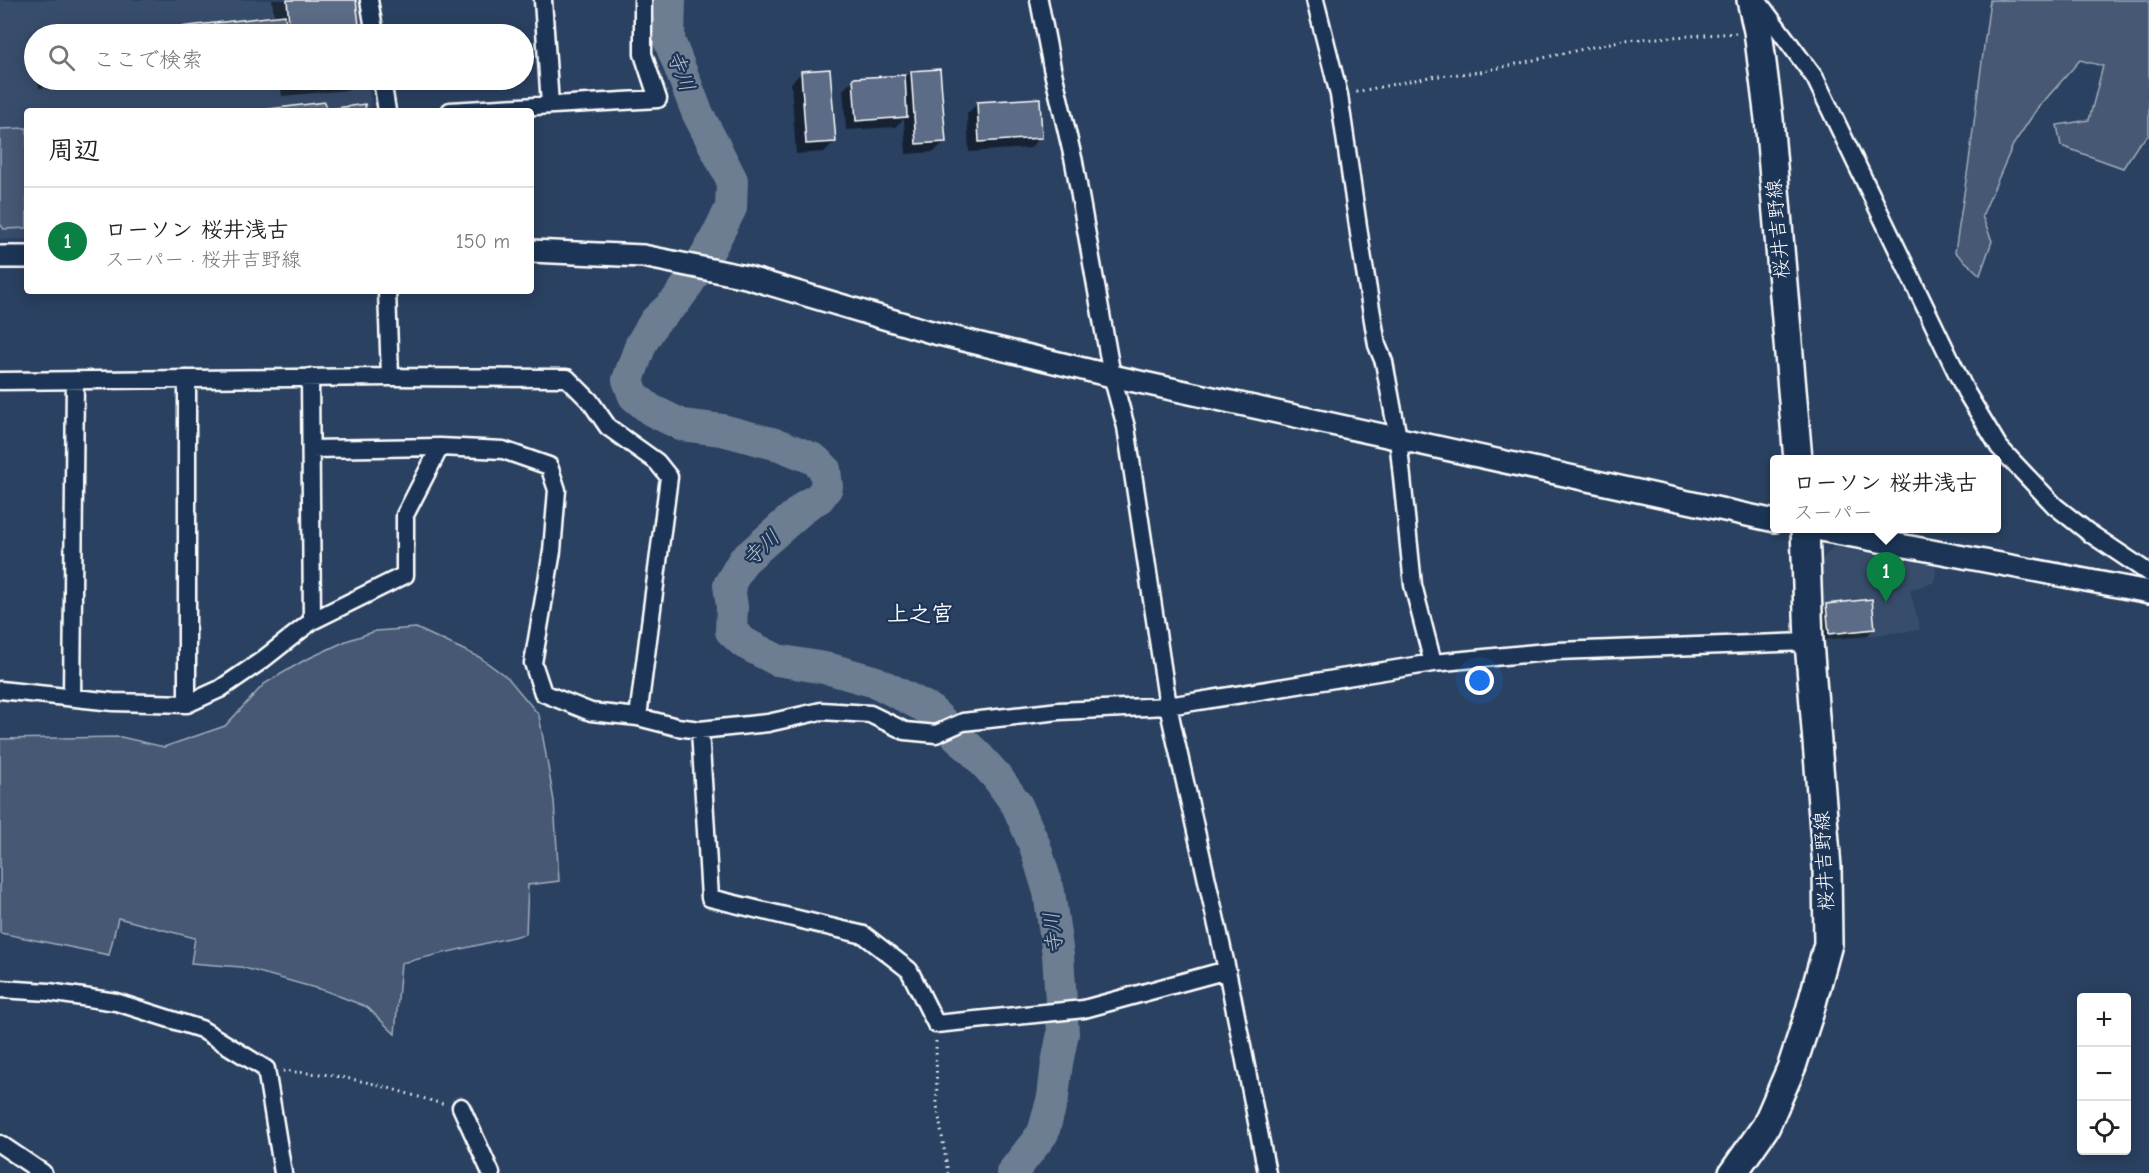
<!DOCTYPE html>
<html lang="ja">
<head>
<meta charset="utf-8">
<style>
  body { margin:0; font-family:"Comic Neue","Klee One",sans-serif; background:#f2f2f2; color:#222 }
  .controls { position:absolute; right:18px; bottom:18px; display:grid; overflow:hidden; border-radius:6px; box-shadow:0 3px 15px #0003 }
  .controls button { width:54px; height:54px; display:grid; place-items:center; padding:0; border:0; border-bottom:2px solid #e0e0e0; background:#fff; color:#222; font:30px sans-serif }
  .you { position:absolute; left:1480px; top:681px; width:21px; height:21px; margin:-15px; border:4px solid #fff; border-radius:50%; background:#1a73e8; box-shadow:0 0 0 9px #1a73e833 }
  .badge { display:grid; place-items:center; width:39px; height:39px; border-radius:50%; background:#0b8043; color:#fff; font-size:20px; font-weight:700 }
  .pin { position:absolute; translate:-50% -50px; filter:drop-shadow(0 2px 3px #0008) }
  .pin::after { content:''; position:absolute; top:32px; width:21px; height:18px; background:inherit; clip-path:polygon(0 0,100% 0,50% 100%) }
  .popup { position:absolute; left:1770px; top:455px; width:231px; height:78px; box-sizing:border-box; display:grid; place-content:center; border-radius:6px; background:#fff; filter:drop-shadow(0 2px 4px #0005); font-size:20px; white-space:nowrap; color:#767676 }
  .popup b { font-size:22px; color:#222 }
  .popup::after { content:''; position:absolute; left:50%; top:100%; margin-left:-12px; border:12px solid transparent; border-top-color:#fff }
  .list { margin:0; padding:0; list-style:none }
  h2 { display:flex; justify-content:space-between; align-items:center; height:78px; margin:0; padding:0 24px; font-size:26px }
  h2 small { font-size:20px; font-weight:400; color:#767676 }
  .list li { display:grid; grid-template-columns:39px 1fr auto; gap:18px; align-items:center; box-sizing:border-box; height:108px; padding:0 24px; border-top:2px solid #e0e0e0 }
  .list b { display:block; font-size:22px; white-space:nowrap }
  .list p { margin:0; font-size:20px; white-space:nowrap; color:#767676 }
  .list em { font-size:20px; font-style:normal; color:#767676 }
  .icon { flex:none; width:33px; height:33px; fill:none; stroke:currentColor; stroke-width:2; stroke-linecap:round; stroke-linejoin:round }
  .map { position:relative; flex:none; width:2149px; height:1173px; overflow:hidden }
  .search { position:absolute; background:#fff; box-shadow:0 3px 15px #0003; left:24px; top:24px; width:510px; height:66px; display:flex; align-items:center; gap:15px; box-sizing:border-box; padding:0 21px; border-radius:33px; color:#767676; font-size:22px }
  .panel { position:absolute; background:#fff; box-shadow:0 3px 15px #0003; left:24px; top:108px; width:510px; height:186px; border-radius:6px }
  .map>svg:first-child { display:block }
  .built { fill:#394e6c }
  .green { fill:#465975; stroke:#a2acba; stroke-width:1.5 }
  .shadow { fill:#0007 }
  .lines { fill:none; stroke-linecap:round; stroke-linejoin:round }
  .river { stroke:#6d7d92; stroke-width:32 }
  .building { fill:#5b6c86; stroke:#fff; stroke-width:1.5 }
  .minor-casing { stroke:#fff; stroke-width:21 }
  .tertiary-casing { stroke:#fff; stroke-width:26 }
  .primary-casing { stroke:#fff; stroke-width:32 }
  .path { stroke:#fff; stroke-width:3; stroke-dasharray:1.5 4.5; stroke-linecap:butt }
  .minor { stroke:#1d3557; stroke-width:16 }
  .tertiary { stroke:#1d3557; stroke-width:21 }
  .primary { stroke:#1d3557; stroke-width:27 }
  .labels { text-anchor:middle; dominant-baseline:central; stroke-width:4.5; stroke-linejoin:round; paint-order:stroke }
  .street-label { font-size:20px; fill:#fff; stroke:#1d3557 }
  .water-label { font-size:21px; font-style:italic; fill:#b6bec8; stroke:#1d3557 }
  .quarter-label { font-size:22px; font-weight:bold; fill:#fff; stroke:#1d3557 }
</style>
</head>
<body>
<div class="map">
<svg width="2149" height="1173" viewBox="0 0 2149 1173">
  <rect width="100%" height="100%" fill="#2a4161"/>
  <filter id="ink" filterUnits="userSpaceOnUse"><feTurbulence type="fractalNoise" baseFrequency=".0167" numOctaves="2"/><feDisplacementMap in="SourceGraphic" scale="12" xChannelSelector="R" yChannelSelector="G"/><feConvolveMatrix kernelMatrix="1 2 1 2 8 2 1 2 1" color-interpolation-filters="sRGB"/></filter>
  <g filter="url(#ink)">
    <path class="built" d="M0 0H362L364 34H34V80H368L371 111H27V239H0Z
      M1834 547 1936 566 1935 582 1910 590 1920 630 1826 640 1817 564Z"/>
    <path class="green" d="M1990 0H2149V135L2138 145 2123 168 2061 146 2057 125 2089 120 2103 66 2080 60 2037 109 2013 145 1982 216 1992 241 1980 275 1955 252 1969 161Z
      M27 128V228L4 229 0 224V129Z
      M416 628 479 657 508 678 539 715 554 801 559 881 528 885 526 934 401 963 395 1034 367 1007 326 991 241 967 191 963 195 938 118 918 109 955 0 933V739L121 737 164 747 225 726 264 684 303 661 346 641 376 631Z"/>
    <path class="shadow" d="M272 0H355L358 34H131L274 18Z
      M802 72 834 142 824 152 796 154 791 83Z
      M911 72 944 142 934 152 906 154 904 119 895 127 846 130 843 90 854 79 903 80Z
      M38 80H117L39 88Z
      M280 80H359L349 90 282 96Z
      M978 103 1040 138 1030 148 969 152 967 114Z
      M1827 605 1874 629 1867 636 1823 640 1820 612Z"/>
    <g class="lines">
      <path class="river" d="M670 0 669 40 697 112 732 180 731 208 711 247 686 287 676 301 655 321 641 344 628 380 634 396 651 410 682 425 722 430 779 445 814 459 825 469 827 487 819 498 808 504 743 561 729 585 732 607 731 631 744 643 777 660 830 669 876 682 929 709 978 756 997 777 1017 805 1035 846 1049 892 1058 955 1063 1033 1057 1063 1053 1097 1043 1133 1012 1173"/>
    </g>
    <path class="building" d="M287 0H356L360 34H290Z
      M285 15 287 34H118Z
      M830 69 836 142 806 144 801 71Z
      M940 69 946 142 916 144 911 71Z
      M905 75 907 117 856 121 853 78Z
      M1040 98 1042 138 979 142 977 102Z
      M325 102 327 111H254Z
      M365 104 366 111H330V109Z
      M1872 599 1875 629 1829 634 1826 604Z"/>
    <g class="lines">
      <g class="minor-casing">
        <path id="minor" d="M369 0 375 34
          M543 0 550 105
          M1039 0 1052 68 1074 162 1112 376 1126 427 1168 706 1227 970 1267 1173
          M1315 0 1339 95 1361 247 1377 345 1384 362 1398 438 1413 585 1433 663
          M1757 0 1815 78 1966 392 1999 447 2055 506 2088 532 2149 573
          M382 80 387 111
          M450 111 658 99 643 54V0
          M387 291 390 377
          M187 379V704
          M0 381 390 377 567 378 590 401 608 427 657 462 669 477 638 717
          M311 449 440 447 503 450 549 466 557 490 552 551 533 663 543 693 591 712 638 717 677 727 700 730 768 723 821 711 870 714 905 731 936 734 963 722 1059 711 1168 706 1433 663 1557 651 1809 642
          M312 621 405 575V515L440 447
          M0 690 113 702 187 704 220 689 261 661 312 621 310 377
          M72 698 75 380
          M700 730 710 898 864 935 909 970 936 1024 1084 1009 1227 970
          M0 989 49 992 116 1002 201 1029 266 1069 283 1173
          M461 1107 491 1173
          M0 1144 43 1173"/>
      </g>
      <g class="tertiary-casing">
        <path id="tertiary" d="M531 251 643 256 746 277 931 332 1112 376 1775 521
          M0 257H27
          M1810 528 2149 592"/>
      </g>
      <g class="primary-casing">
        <path id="primary" d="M1751 0 1758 31 1769 119 1798 460
          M1733 1173 1766 1126 1792 1066 1809 1014 1828 944 1827 867 1809 642 1805 528"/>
      </g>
      <path class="path" d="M1356 92 1429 77 1480 72 1624 40 1737 33
        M936 1041 937 1105 948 1173
        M283 1071 331 1075 375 1084 446 1105"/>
      <use href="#minor" class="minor"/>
      <use href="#tertiary" class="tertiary"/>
      <use href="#primary" class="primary"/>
    </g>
  </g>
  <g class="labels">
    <g class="street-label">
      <text transform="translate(1778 229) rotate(-95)">桜井吉野線</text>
      <text transform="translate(1824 861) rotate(-93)">桜井吉野線</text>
    </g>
    <g class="water-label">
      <text transform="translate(681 71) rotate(69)">寺川</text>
      <text transform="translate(761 548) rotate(-43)">寺川</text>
      <text transform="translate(1053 933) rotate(-96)">寺川</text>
    </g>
    <g class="quarter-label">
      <text x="920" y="614">上之宮</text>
    </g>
  </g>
</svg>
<div class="controls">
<button>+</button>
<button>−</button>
<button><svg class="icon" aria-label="locate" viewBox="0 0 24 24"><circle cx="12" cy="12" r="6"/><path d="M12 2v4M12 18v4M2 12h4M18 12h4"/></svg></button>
</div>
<div class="you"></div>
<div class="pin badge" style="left:1886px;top:602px">1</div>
<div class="popup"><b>ローソン 桜井浅古</b>スーパー</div>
<div class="search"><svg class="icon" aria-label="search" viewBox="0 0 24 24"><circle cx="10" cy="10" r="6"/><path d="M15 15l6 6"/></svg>ここで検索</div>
<section class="panel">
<h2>周辺<small></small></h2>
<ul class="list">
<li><span class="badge">1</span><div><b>ローソン 桜井浅古</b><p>スーパー · 桜井吉野線</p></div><em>150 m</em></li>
</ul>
</section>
</div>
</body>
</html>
